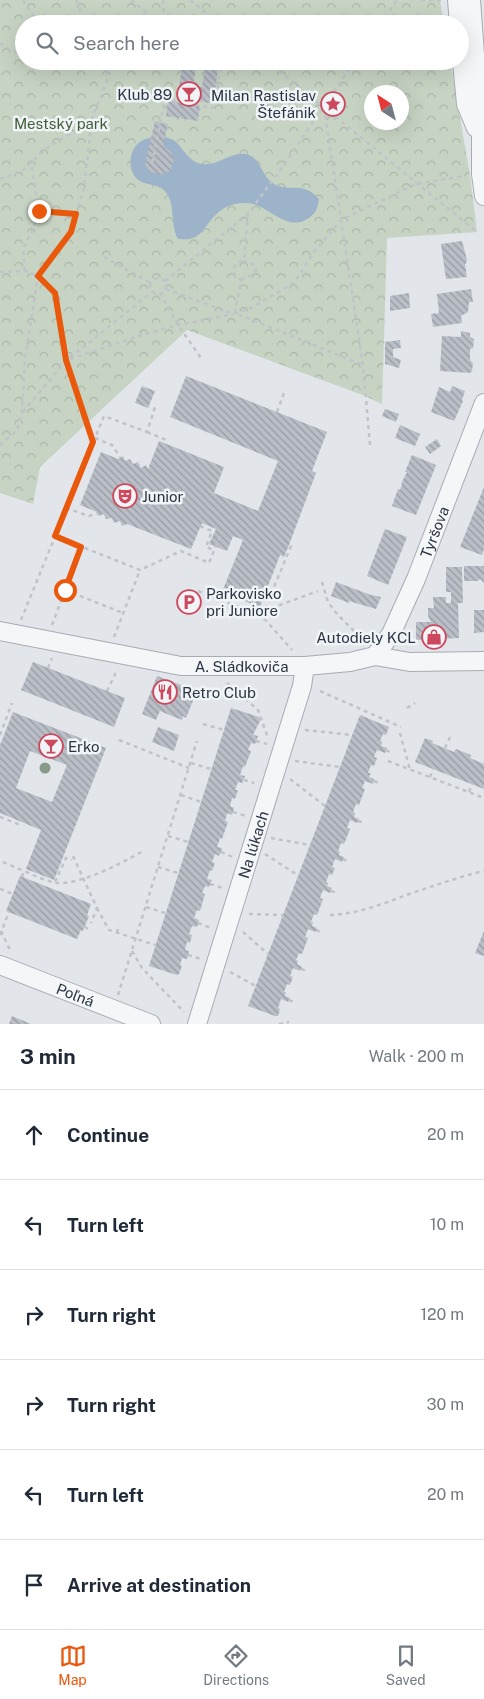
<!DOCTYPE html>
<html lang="en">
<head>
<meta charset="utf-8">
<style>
  body { margin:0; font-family:"Public Sans",sans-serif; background:#f2f2f3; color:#1f2937 }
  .compass { position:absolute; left:364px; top:85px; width:45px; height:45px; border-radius:50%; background:#fff; box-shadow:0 5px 20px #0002; rotate:324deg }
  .stop { position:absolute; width:15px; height:15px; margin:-11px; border:4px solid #ea580c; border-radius:50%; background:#fff }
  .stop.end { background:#ea580c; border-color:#fff; box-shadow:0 1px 5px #0008 }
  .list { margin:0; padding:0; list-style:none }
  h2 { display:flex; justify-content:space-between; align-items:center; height:65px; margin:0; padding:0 20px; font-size:21px }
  h2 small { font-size:16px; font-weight:400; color:#747a83 }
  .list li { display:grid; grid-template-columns:32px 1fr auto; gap:15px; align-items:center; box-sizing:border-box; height:90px; padding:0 20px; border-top:1px solid #e0e1e3 }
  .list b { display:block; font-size:19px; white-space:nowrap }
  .list em { font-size:16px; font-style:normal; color:#747a83 }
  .icon { flex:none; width:28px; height:28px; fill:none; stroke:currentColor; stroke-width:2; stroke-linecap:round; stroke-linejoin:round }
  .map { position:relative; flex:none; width:484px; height:1024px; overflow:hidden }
  .search { position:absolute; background:#fff; box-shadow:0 5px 20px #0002; left:15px; right:15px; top:15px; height:55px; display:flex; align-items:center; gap:12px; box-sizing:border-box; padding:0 18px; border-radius:28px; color:#747a83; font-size:19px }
  .sheet { height:605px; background:#fff }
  nav { display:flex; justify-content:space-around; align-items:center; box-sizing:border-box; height:70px; border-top:1px solid #e0e1e3; background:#fff; font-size:14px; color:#747a83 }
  nav a { display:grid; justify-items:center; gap:2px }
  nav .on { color:#ea580c }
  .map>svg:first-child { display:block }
  .forest { fill:url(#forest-crowns); fill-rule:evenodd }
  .water { fill:#9db3ca }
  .building { fill:url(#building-back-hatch); fill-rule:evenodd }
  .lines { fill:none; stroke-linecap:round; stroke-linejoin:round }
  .street-casing { stroke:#a7acb4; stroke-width:20 }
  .path { stroke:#c0c3c9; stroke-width:2.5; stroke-dasharray:4 4; stroke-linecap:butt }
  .street { stroke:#f5f6f8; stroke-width:18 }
  .tree { fill:#889b88 }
  .route { stroke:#ea580c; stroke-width:6 }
  .labels { text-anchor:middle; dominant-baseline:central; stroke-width:5; stroke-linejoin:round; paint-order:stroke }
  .poi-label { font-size:15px; fill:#2a3342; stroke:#f1f4f7; text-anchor:start }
  .park-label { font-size:15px; fill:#3f5e37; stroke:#f1f4f7 }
  .street-label { font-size:15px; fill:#2a3342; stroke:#f1f4f7 }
</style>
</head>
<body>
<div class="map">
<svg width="484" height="1024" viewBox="0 0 484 1024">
  <defs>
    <pattern id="forest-crowns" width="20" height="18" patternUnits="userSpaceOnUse" patternTransform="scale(1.25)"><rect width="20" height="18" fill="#c7d4c3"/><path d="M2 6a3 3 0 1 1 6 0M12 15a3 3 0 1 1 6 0" fill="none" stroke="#abb6a9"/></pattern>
    <pattern id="building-back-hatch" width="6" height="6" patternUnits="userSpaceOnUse" patternTransform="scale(1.25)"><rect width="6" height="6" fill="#b9bec7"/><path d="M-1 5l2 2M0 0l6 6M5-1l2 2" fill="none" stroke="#979ba3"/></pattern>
  </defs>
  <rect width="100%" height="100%" fill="#e2e5ea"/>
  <path class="forest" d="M0 0H440L444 24H24V61H450L470 175 477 232 387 238 382 404 365 396 187 330 40 467 33 504 0 493ZM372 92H402V122H372Z"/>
  <path class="water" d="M163 136C167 138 173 139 176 142 183 149 189 160 198 163 216 169 229 151 246 154 261 157 261 177 274 184 291 193 302 180 319 199 318 207 316 213 309 218 285 234 268 202 245 203 225 203 216 213 205 228 202 232 198 236 193 238 189 240 183 239 178 239 170 225 176 204 165 191 157 183 145 186 137 179 127 170 129 149 140 142 147 137 155 137 163 136Z"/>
  <path class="building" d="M183 61H197L193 86 202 87 206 61H219L214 99 209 103 181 98 178 94Z
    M168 101 200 106 198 121 166 116Z
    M155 121 168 124 163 146 171 152 174 160 170 171 160 175 149 171 145 164Z
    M462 241 466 256 467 261 465 265 467 277 446 279 441 244Z
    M471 289 473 302H469L468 312 461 316 462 323 433 327 431 314 439 313 437 294Z
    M409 293 410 308 390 311V296Z
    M461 331 470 333V337L474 339 473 348 470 349V360L473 363 472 371 470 373 440 371 442 336 461 337Z
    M400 340 401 348 393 349V357L401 360 399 368 385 364V342Z
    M186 376 327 432 312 471 316 473 289 545 284 557 280 555 260 607 222 592 243 540 233 536 227 551 209 544 216 529 202 523 191 549 127 524 122 526 120 521 114 523 112 518 106 519 104 514 98 516 97 512 80 505 101 452 118 459 123 456 125 461 130 459 133 464 138 462 141 468 146 465 148 469 159 441 224 467 214 493 258 511 278 461 170 417Z
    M142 386 155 391 148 408 135 403Z
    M452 386 465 391 462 400 463 401 454 421 431 412 439 387 450 392Z
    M385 409 399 414 396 422 382 416Z
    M400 425 420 434 415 446 395 438Z
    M437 439 441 446 430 454 425 447Z
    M412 455 436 465 416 515 392 506 398 489 400 490 402 484H401L407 472H405Z
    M484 487V549L482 555 460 547Z
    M385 529 407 537 388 585 367 576Z
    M464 566H484V583L480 579 478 581H464Z
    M446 567H462L463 603H458L459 638 416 640V622H431L428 616V608H434L433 597H446V603H451V592H446Z
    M336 582 371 595 381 597 376 609 349 601V603L331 596Z
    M474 610H484V632L474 633Z
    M33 662 125 698 114 727 21 690Z
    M157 676 197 691 186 718 183 716 182 720 160 711 156 720 142 714Z
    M231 708 259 717 258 718 261 719 253 735 258 736 255 744 251 743 248 750 251 751 245 767 243 766 240 775 245 776 242 783 238 782 235 790H238L235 799 232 798 230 806 234 808 232 815 227 813 225 821 228 822 222 839 220 838 217 847 222 848 221 852 219 856 215 854 212 862 215 863 212 871 210 870 207 879 212 880 209 887 205 886 202 893 205 894 200 911 197 910 194 918 199 920 197 927 192 926 189 934 192 935 190 943 187 942 185 950 189 951 187 959 182 958 180 965 182 966 179 974 177 975 149 966Z
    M13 712 106 748 54 880 26 869 41 830 0 813V745ZM30 751 67 765 52 802 16 788Z
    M360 715 389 727 386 735 383 734 380 741 382 742 381 746 387 748 385 753 377 750 374 757 377 758 374 766 371 765 368 773H371L369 777 374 779V781L373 784 365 781 362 788 365 789 359 805 356 804 353 812 355 813 354 817 359 819 357 823 350 820 347 828 350 829 344 844 341 843 338 851 340 852 339 855 344 857 342 862 335 859 332 867 335 868 332 875 329 874 326 882 328 883 327 886 332 888 331 891 330 893 323 890 320 898 323 899 317 915 314 914 311 922H313L312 926 317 928 315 932 308 929 305 937 308 938 302 954 299 953 296 960 298 961 297 964 302 967 300 971 293 968 290 976 293 977 290 985 287 984 284 992H286L285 996 290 998 288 1002 281 999 278 1008 280 1009 278 1016H275L248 1006Z
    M158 727 179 735 174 751 152 742Z
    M425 738 433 741 432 743 454 752 456 749 471 755 470 758 484 764V789L415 762Z
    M20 876 91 904 87 915 89 916 83 931 81 930 77 939 6 911Z
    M484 931V956L475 953Z
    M12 1016 31 1024H9Z"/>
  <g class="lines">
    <g class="street-casing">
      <g id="street">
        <path d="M457 0 459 24"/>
        <path d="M471 0 481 137V174L484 196"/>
        <path d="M460 41 466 104 476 128"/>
        <path id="s1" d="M0 631 181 666H305L350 662 375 656 410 662 484 661"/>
        <path id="s2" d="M375 656 391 634 416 579 484 403"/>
        <path id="s3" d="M0 965 151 1024"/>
        <path id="s4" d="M197 1024 302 686 305 666"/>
      </g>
    </g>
    <path class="path" d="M23 0 39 24
      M76 0 83 17 82 24
      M131 0 161 24
      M163 0 164 13 168 24
      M190 0 220 24
      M421 0H442
      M381 24 397 0
      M0 43 9 50 24 55
      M267 61 477 232
      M152 163 165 99 214 108 222 61
      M0 179 22 171 49 146 91 122
      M39 211 76 214
      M248 214 244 260C236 263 233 265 234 274L241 280 235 313 363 365
      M104 257 151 283
      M25 271 23 249 34 227 39 211 31 162
      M0 272 25 271 38 276 71 232 84 188 92 118 107 81V61
      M150 286a8 8 0 1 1 16 0a8 8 0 1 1-16 0Z
      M241 280 252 275 256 270 254 265 244 260
      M165 281 248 214 278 173 355 61
      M166 289 228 312 235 313 249 309 294 283 314 252 341 220 324 108
      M160 293 178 325 201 358
      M70 359 142 335 178 325 233 314
      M23 412 66 360 85 346 153 291
      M277 412 284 393
      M147 432 169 441
      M95 438 112 445 120 457
      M0 445 17 430 22 413 25 359 38 276 55 293 66 360 93 443
      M370 445 363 365 341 220 416 184 464 176
      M66 508 89 516 98 513
      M200 526 212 531 206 547 214 550
      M55 536 140 570 181 551 209 563 222 531
      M322 582 328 602 337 614 361 638
      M65 590 123 613
      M198 591 262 616 292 650
      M264 611 318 591
      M262 616 291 546 289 545
      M21 620 104 416 147 432 156 404
      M52 625 81 547
      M114 637 140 570
      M48 668 52 658
      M227 683 258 710 268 738
      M107 691 117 670
      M320 691 401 727
      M407 708 415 703
      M203 724 224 730
      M305 730 352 735
      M400 733 410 770
      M0 735 12 703
      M119 740 189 768
      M256 741 267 744
      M445 748 451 735
      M386 750 392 753
      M295 761 340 767
      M388 761 484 798
      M191 763 211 769
      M430 777 433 769
      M290 779 325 806
      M244 780 254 783
      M374 781 379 783
      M469 792 472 784
      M181 795 201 802
      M233 812 246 816
      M0 817 18 824 19 821
      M358 821 365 823
      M168 836 188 842
      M271 838 310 845
      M221 852 233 857
      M265 854 299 876
      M73 856 97 908 91 923
      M343 859 350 862
      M3 862 24 871
      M158 867 178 873
      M22 877 24 871C34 875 47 882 58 883 82 884 122 863 143 851
      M55 882 66 858 72 860
      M210 884 223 888
      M0 889 13 894
      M331 891 338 893
      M146 907 165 913
      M97 908 109 930 155 945
      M249 914 283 915
      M330 915C357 914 383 904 409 894 434 886 458 877 484 871
      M198 923 211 928
      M85 927 88 929
      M316 930 323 933
      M1 931 11 952
      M243 932 268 954
      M117 933 119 925
      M0 935 9 912
      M132 951 142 968 184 1012
      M188 955 201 959
      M301 969 308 971
      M230 972 256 986
      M118 995 197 741
      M289 1000 296 1003
      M279 1024 289 1022"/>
    <use href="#street" class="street"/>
  </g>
  <circle class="tree" cx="45" cy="768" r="5.5"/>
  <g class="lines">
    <path class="route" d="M39 211 76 214 71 232 38 276 55 293 66 360 93 442 55 536 81 547 65 590"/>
  </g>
  <defs>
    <g id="bar-ring" transform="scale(1.25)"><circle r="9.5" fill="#f1f4f7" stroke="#ce485d" stroke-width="1.5"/><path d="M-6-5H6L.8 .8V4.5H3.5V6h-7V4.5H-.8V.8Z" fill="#ce485d"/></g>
    <g id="sight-ring" transform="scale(1.25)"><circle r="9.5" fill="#f1f4f7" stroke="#ce485d" stroke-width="1.5"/><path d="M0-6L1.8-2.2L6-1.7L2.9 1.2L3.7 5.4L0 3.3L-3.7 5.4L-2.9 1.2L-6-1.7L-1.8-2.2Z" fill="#ce485d"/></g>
    <g id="theatre-ring" transform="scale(1.25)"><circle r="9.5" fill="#f1f4f7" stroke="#ce485d" stroke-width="1.5"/><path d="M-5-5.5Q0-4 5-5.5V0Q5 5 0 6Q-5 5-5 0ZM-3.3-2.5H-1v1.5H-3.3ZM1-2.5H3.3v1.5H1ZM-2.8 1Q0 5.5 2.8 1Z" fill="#ce485d"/></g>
    <g id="parking-ring" transform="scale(1.25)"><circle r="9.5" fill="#f1f4f7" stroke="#ce485d" stroke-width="1.5"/><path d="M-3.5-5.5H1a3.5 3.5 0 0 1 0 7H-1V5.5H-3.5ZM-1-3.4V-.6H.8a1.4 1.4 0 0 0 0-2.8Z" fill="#ce485d"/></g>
    <g id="shop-ring" transform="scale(1.25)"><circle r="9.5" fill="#f1f4f7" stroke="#ce485d" stroke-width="1.5"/><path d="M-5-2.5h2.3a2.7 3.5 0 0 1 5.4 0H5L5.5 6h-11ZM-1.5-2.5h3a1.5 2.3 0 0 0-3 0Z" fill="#ce485d"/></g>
    <g id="restaurant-ring" transform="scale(1.25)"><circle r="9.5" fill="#f1f4f7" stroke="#ce485d" stroke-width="1.5"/><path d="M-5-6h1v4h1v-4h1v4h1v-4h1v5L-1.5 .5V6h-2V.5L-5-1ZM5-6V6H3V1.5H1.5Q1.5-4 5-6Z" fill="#ce485d"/></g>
  </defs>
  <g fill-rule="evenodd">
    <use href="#bar-ring" x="189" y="94"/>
    <use href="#sight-ring" x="333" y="104"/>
    <use href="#theatre-ring" x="125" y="496"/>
    <use href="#parking-ring" x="189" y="602"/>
    <use href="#shop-ring" x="434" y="637"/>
    <use href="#restaurant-ring" x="165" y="692"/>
    <use href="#bar-ring" x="51" y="746"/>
  </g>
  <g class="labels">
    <g class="poi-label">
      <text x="172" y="94" text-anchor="end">Klub 89</text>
      <text x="316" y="95" text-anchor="end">Milan Rastislav<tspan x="316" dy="17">Štefánik</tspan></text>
      <text x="142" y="496">Junior</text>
      <text x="206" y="593">Parkovisko<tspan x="206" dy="17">pri Juniore</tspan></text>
      <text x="416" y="637" text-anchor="end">Autodiely KCL</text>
      <text x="182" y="692">Retro Club</text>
      <text x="68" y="746">Erko</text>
    </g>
    <g class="park-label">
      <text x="61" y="123">Mestský park</text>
    </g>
    <g class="street-label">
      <text stroke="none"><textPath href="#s2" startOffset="138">Tyršova</textPath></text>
      <text stroke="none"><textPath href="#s1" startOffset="245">A. Sládkoviča</textPath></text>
      <text stroke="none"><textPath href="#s4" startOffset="188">Na lúkach</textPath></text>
      <text stroke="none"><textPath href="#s3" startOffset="81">Poľná</textPath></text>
    </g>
  </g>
</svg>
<svg class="compass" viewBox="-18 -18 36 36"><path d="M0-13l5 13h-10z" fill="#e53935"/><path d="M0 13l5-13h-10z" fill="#747a83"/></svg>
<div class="stop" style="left:65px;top:590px"></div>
<div class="stop end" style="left:39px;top:211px"></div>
<div class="search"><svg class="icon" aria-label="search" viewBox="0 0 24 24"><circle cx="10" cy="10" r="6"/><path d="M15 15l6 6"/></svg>Search here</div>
</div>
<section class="sheet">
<h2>3 min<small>Walk · 200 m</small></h2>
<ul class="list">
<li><svg class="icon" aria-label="ahead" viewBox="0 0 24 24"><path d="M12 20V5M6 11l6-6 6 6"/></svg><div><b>Continue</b></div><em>20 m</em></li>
<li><svg class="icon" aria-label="left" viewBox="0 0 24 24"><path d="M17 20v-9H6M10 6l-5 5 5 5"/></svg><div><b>Turn left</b></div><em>10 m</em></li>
<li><svg class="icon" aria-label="right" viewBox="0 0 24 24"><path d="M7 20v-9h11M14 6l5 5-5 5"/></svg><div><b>Turn right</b></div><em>120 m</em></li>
<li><svg class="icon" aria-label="right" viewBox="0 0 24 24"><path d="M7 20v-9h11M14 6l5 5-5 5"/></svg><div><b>Turn right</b></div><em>30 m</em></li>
<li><svg class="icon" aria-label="left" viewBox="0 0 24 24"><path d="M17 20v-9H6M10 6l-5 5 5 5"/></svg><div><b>Turn left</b></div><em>20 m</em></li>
<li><svg class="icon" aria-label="arrive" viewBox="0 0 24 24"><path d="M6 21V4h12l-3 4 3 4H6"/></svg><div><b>Arrive at destination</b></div></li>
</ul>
</section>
<nav>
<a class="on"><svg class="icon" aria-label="map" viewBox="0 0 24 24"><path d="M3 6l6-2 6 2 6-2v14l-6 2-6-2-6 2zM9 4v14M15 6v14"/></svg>Map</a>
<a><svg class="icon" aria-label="directions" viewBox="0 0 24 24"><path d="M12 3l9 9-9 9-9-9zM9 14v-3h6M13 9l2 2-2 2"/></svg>Directions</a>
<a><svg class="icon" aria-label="saved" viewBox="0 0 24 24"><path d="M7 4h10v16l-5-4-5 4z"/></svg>Saved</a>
</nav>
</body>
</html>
